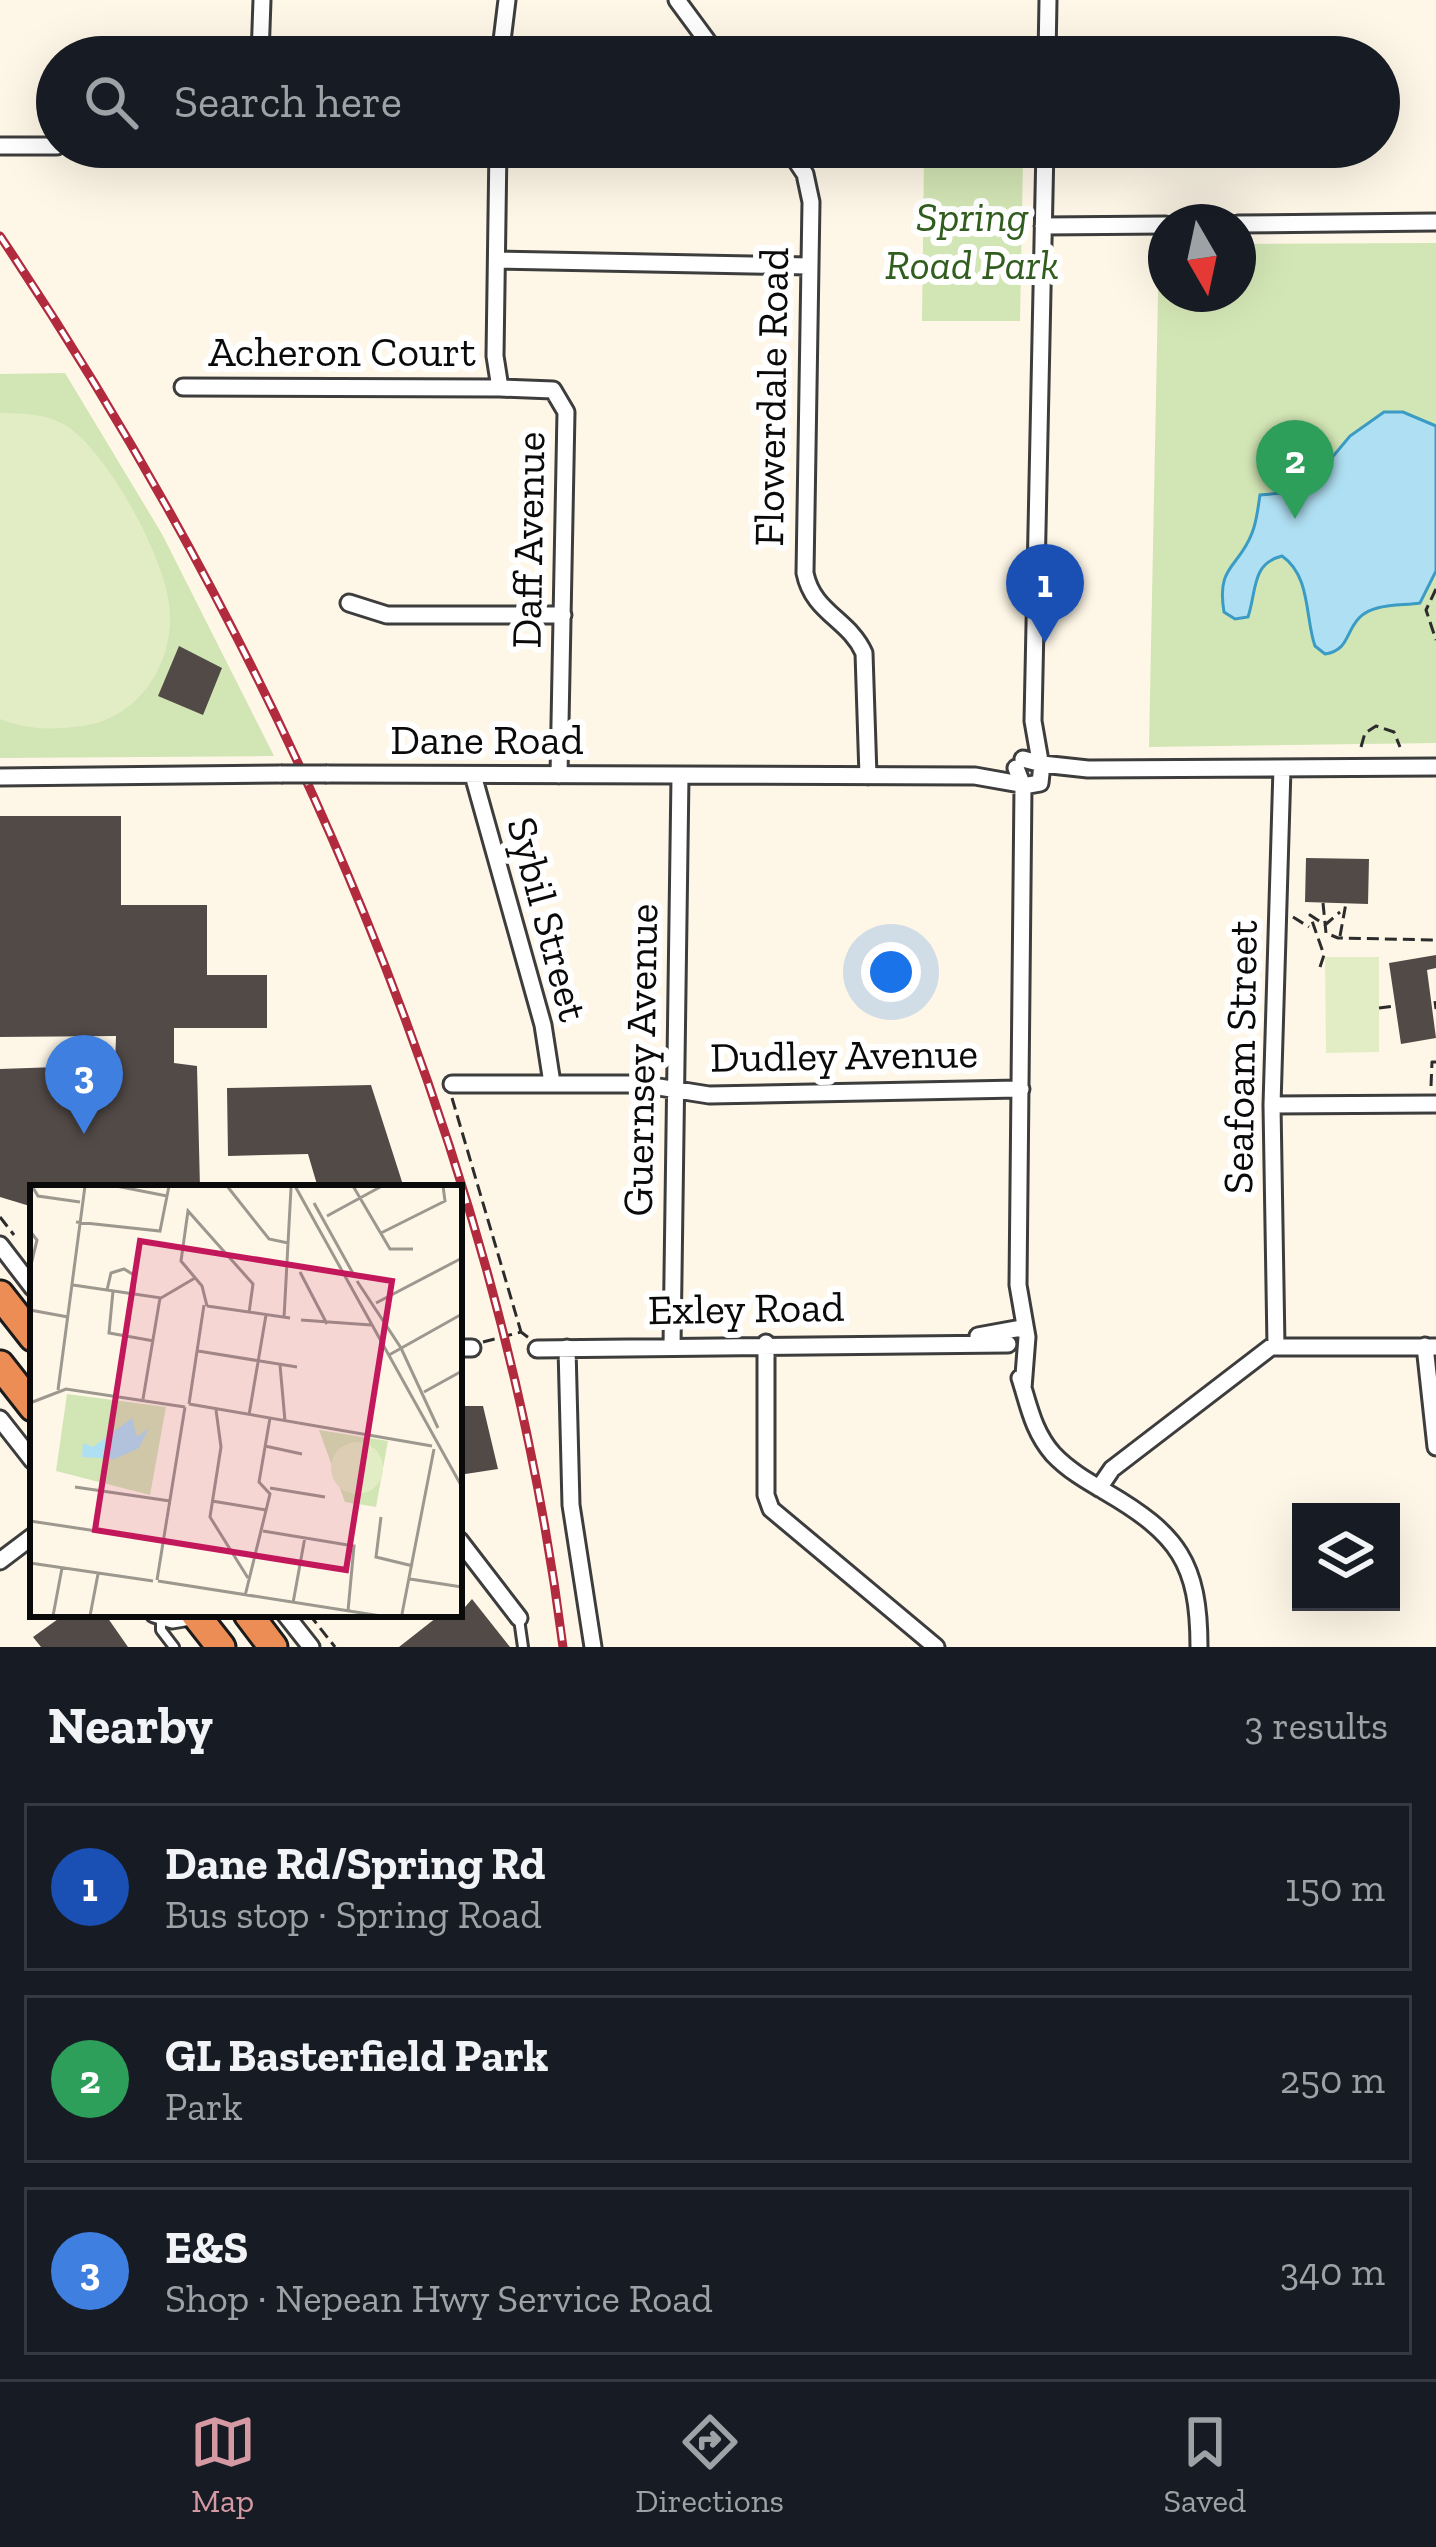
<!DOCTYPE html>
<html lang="en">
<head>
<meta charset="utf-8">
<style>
  body { margin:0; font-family:"Zilla Slab",serif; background:#20242c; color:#f1f3f6 }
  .controls { position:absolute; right:36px; bottom:36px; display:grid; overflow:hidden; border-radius:0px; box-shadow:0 12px 48px #0002 }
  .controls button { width:108px; height:108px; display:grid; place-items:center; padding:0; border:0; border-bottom:3px solid #363941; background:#171b24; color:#f1f3f6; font:60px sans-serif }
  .compass { position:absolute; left:1148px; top:204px; width:108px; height:108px; border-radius:50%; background:#171b24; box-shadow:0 12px 48px #0002; rotate:171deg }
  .you { position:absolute; left:891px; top:972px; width:42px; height:42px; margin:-30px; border:9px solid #fff; border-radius:50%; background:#1a73e8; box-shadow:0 0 0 18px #1a73e833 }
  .badge { display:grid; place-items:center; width:78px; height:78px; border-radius:50%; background:#d499a3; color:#fff; font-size:39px; font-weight:700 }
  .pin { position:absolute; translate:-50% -99px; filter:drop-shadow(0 3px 6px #0008) }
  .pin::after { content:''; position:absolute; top:63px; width:42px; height:36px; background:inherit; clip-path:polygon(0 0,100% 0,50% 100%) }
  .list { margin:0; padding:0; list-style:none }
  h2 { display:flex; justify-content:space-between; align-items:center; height:156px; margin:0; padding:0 48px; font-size:51px }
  h2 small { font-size:39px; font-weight:400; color:#9ea1a6 }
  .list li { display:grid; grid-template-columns:78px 1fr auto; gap:36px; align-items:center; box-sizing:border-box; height:168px; margin:0 24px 24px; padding:0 24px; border:3px solid #363941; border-radius:0px }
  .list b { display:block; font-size:45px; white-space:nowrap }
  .list p { margin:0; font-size:39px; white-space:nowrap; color:#9ea1a6 }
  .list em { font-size:39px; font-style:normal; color:#9ea1a6 }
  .icon { flex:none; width:66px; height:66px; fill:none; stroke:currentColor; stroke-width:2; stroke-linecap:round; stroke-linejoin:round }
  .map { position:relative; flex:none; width:1436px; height:1647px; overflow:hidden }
  .search { position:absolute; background:#171b24; box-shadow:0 12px 48px #0002; left:36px; right:36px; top:36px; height:132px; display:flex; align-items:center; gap:30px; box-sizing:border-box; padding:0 42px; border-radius:66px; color:#9ea1a6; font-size:45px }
  .sheet { height:732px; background:#171b24 }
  nav { display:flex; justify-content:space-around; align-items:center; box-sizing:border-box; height:168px; border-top:3px solid #363941; background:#171b24; font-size:33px; color:#9ea1a6 }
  nav a { display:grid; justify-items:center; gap:6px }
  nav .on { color:#d499a3 }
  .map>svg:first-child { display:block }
  .green { fill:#d2e5b4 }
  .pitch { fill:#e3edc5 }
  .water { fill:#afdff2; stroke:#3a9bc5; stroke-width:3 }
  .building { fill:#524a47 }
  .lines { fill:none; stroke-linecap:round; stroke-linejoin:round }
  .lane-casing { stroke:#3d3d3d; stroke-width:14 }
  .street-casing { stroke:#3d3d3d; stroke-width:21 }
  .highway-casing { stroke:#1b1b1b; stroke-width:33 }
  .path { stroke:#2c2c2c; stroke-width:3; stroke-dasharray:12 6; stroke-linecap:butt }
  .lane { stroke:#fff; stroke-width:8 }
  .street { stroke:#fff; stroke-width:15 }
  .highway { stroke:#ed8d56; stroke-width:27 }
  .rail-casing { stroke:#b12a3d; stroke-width:9 }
  .rail { stroke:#fff; stroke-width:4.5; stroke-dasharray:14; stroke-linecap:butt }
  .street-bridge-casing { stroke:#3d3d3d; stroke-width:21; stroke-linecap:butt }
  .street-bridge { stroke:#fff; stroke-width:15 }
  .labels { text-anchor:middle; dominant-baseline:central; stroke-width:12; stroke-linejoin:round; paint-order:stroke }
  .park-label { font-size:42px; font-style:italic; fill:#315d1f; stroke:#fff }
  .street-label { font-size:42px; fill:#0a0a0a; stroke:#fff }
  .inset-road { fill:none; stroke:#9c988f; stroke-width:3 }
  .view { fill:#c2185b; fill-opacity:0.15; stroke:#c2185b; stroke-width:6 }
  .inset-edge { fill:none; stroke:#0a0a0a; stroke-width:6 }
</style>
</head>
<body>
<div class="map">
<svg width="1436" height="1647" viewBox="0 0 1436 1647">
  <rect width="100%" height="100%" fill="#fef7e7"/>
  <path class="green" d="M924 157 1023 160 1020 321H922Z
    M1436 243V743L1149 747 1159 245H1166V294H1238V244Z
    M65 373 162 534 274 756 0 758V374Z"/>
  <path class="pitch" d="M0 413C23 413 52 414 71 429 111 459 169 564 170 614 172 668 136 719 82 726 53 730 27 730 0 719Z
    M1325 957H1379V1052L1326 1053Z"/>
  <path class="water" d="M1384 412H1403L1436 426V571L1420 603C1401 606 1373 603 1359 618 1345 633 1349 650 1325 654L1315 646C1305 618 1311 576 1282 556 1251 564 1257 590 1248 617L1235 619 1224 612C1216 565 1239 568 1252 533 1257 521 1258 507 1260 495L1304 491 1350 436Z"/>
  <path class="building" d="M179 646 222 668 203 715 158 696Z
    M0 816H121V905H207V975H267V1028H174V1063L197 1066 200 1188H33V1207L0 1197V1069L115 1065 116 1036 0 1037Z
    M1306 858 1369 859 1368 904 1305 902Z
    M1436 955V968L1427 970 1436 1038 1401 1044 1389 963Z
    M371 1085 404 1188H318L308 1154 228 1156 227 1088Z
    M459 1406H483L498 1469 459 1475Z
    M472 1599 510 1647H399L441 1614H459Z
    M65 1614H105L128 1647H41L33 1637Z"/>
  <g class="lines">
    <g class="lane-casing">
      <path id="lane" d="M161 1618V1630L174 1647
        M519 1619 523 1647"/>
    </g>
    <g class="street-casing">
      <path id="street" d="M677 0 719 57
        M260 57 262 0
        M500 57 507 0
        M1047 57 1048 0
        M0 146H57
        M498 147 495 356 500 388 553 390 566 412 559 775
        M787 147 805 174 811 202 805 573C813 613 849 619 864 653L868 776
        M1238 224 1436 222
        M1043 226 1166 225
        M498 260 808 266
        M183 387 500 388
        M349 603 387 615H563
        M1040 761 1033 721 1045 147
        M1042 764 1088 769 1436 767
        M1016 768 1023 786 1040 783 1042 764 1023 759
        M327 774 975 776 1020 784
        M473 775 543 1025 552 1083
        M0 777 281 774
        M1023 786 1018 1285 1027 1337 1023 1388
        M452 1084H640L709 1095 1021 1089
        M1272 1105 1436 1104
        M0 1245 33 1288
        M978 1336 1022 1328
        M766 1343V1495L771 1509 936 1647
        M672 1346 680 776
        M1276 1346 1272 1105 1282 768
        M1425 1346 1436 1447
        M459 1348H472
        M567 1348 571 1505 593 1647
        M537 1349 1008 1344
        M1020 1378C1029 1406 1033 1431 1053 1454 1068 1470 1087 1481 1106 1492 1178 1534 1199 1563 1199 1647
        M0 1419 33 1461
        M1099 1488 1112 1469 1271 1347H1436
        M459 1540 519 1618
        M0 1561 33 1536
        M154 1614 172 1620 196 1616
        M285 1614 311 1647"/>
    </g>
    <g class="highway-casing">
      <path id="highway" d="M0 1295 33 1337
        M0 1365 33 1407
        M195 1614 221 1647
        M248 1614 273 1647"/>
    </g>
    <path class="path" d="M1436 589 1426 610 1436 640
      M1361 747 1365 733 1376 726 1394 732 1400 747
      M1323 903 1326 933 1338 938 1436 940
      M1293 917 1309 927
      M1340 936 1346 903
      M1320 967 1324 955 1310 915 1325 925 1340 912
      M1435 1001 1436 1009
      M1379 1008 1394 1006
      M1431 1086 1432 1062H1436
      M452 1098 521 1332
      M0 1217 14 1235
      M483 1342 521 1332 529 1338
      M309 1614 335 1647"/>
    <use href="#lane" class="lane"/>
    <use href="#street" class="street"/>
    <use href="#highway" class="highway"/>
    <g class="rail-casing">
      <path id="rail" d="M0 236C279 652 500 1147 563 1647"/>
    </g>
    <use href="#rail" class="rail"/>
    <g class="street-bridge-casing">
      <path id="street-bridge" d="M281 774H327"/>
    </g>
    <use href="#street-bridge" class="street-bridge"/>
  </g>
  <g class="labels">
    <g class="park-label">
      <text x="972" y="216">Spring<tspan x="972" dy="48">Road Park</tspan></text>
    </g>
    <g class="street-label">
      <text x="342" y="351">Acheron Court</text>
      <text transform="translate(771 397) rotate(-89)">Flowerdale Road</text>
      <text transform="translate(528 540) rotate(-89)">Daff Avenue</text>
      <text x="487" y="739">Dane Road</text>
      <text transform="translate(548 919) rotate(75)">Sybil Street</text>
      <text transform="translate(844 1055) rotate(-1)">Dudley Avenue</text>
      <text transform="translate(1240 1057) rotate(-89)">Seafoam Street</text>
      <text transform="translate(640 1060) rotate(-89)">Guernsey Avenue</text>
      <text transform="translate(746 1308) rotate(-1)">Exley Road</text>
    </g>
  </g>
  <g transform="translate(30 1185)">
    <rect width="432" height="432" fill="#fef7e7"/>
    <path d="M37 209 136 222 120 310 26 286ZM289 245 358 256 346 322 315 317Z" fill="#d2e5b4"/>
    <path d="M301 283a26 26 0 1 1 52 0a26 26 0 1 1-52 0Z" fill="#e3edc5"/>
    <path d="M102 233 107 252 119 243 109 263 85 274 52 272 53 258 63 262Z" fill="#afdff2"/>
    <path class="inset-road" d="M2 1 8 11 50 17M86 1 137 11M197 1 239 54 258 58M265 1 432 302M323 1 360 64H383M284 18 325 92M297 31 352 1M46 37 130 46 139 1M0 46 7 55 0 84M351 48 415 16 413 1M270 87 297 139M327 96 371 163 408 243M43 100 131 113 165 93M77 105 81 88 94 84 104 90V109M83 106 79 148 124 156M346 118 432 73M177 121 172 101 151 76 158 26 223 99 219 128M177 121 260 133M0 125 38 132M254 133 261 3M271 135 341 140M168 166 267 182M359 170 432 129M250 180 255 236M28 205 55 1M394 207 432 186M113 214 130 113M0 218 36 204 155 222M159 219 402 261M159 219 174 120M186 225 191 262 180 332 218 393M219 230 236 130M235 261 272 269M45 302 140 316M240 303 295 312M182 316 236 325M351 332 346 372 383 381M0 336 133 356M233 346 324 361 318 426M0 378 123 396M380 394 432 402M127 395 155 222M128 396 351 431M215 411 240 309 229 297 240 233M263 418 275 352M372 429 404 264M23 431 32 383M60 431 68 389"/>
    <path class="view" d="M110 56 362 96 316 385 65 345Z"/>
    <rect width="432" height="432" class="inset-edge"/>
  </g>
</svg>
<div class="controls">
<button><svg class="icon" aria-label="layers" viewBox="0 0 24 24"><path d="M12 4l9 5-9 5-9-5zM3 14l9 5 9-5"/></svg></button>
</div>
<svg class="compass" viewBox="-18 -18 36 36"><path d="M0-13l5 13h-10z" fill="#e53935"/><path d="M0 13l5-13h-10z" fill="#9ea1a6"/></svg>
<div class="you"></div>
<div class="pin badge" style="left:1045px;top:643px;background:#1a4fb4">1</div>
<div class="pin badge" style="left:1295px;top:519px;background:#2e9e5b">2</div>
<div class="pin badge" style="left:84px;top:1134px;background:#3f7fe0">3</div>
<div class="search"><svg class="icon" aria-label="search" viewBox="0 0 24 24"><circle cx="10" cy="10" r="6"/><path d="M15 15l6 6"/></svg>Search here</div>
</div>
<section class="sheet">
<h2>Nearby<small>3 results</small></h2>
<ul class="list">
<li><span class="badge" style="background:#1a4fb4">1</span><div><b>Dane Rd/Spring Rd</b><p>Bus stop · Spring Road</p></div><em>150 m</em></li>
<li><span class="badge" style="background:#2e9e5b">2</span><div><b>GL Basterfield Park</b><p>Park</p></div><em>250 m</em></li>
<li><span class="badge" style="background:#3f7fe0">3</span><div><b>E&amp;S</b><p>Shop · Nepean Hwy Service Road</p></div><em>340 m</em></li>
</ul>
</section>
<nav>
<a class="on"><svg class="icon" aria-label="map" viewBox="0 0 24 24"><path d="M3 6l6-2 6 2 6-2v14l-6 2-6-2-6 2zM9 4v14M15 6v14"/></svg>Map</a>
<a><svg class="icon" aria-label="directions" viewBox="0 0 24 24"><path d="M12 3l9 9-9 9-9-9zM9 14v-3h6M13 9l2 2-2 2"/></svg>Directions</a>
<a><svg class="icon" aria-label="saved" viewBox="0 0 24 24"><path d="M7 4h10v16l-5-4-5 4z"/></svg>Saved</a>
</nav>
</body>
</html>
